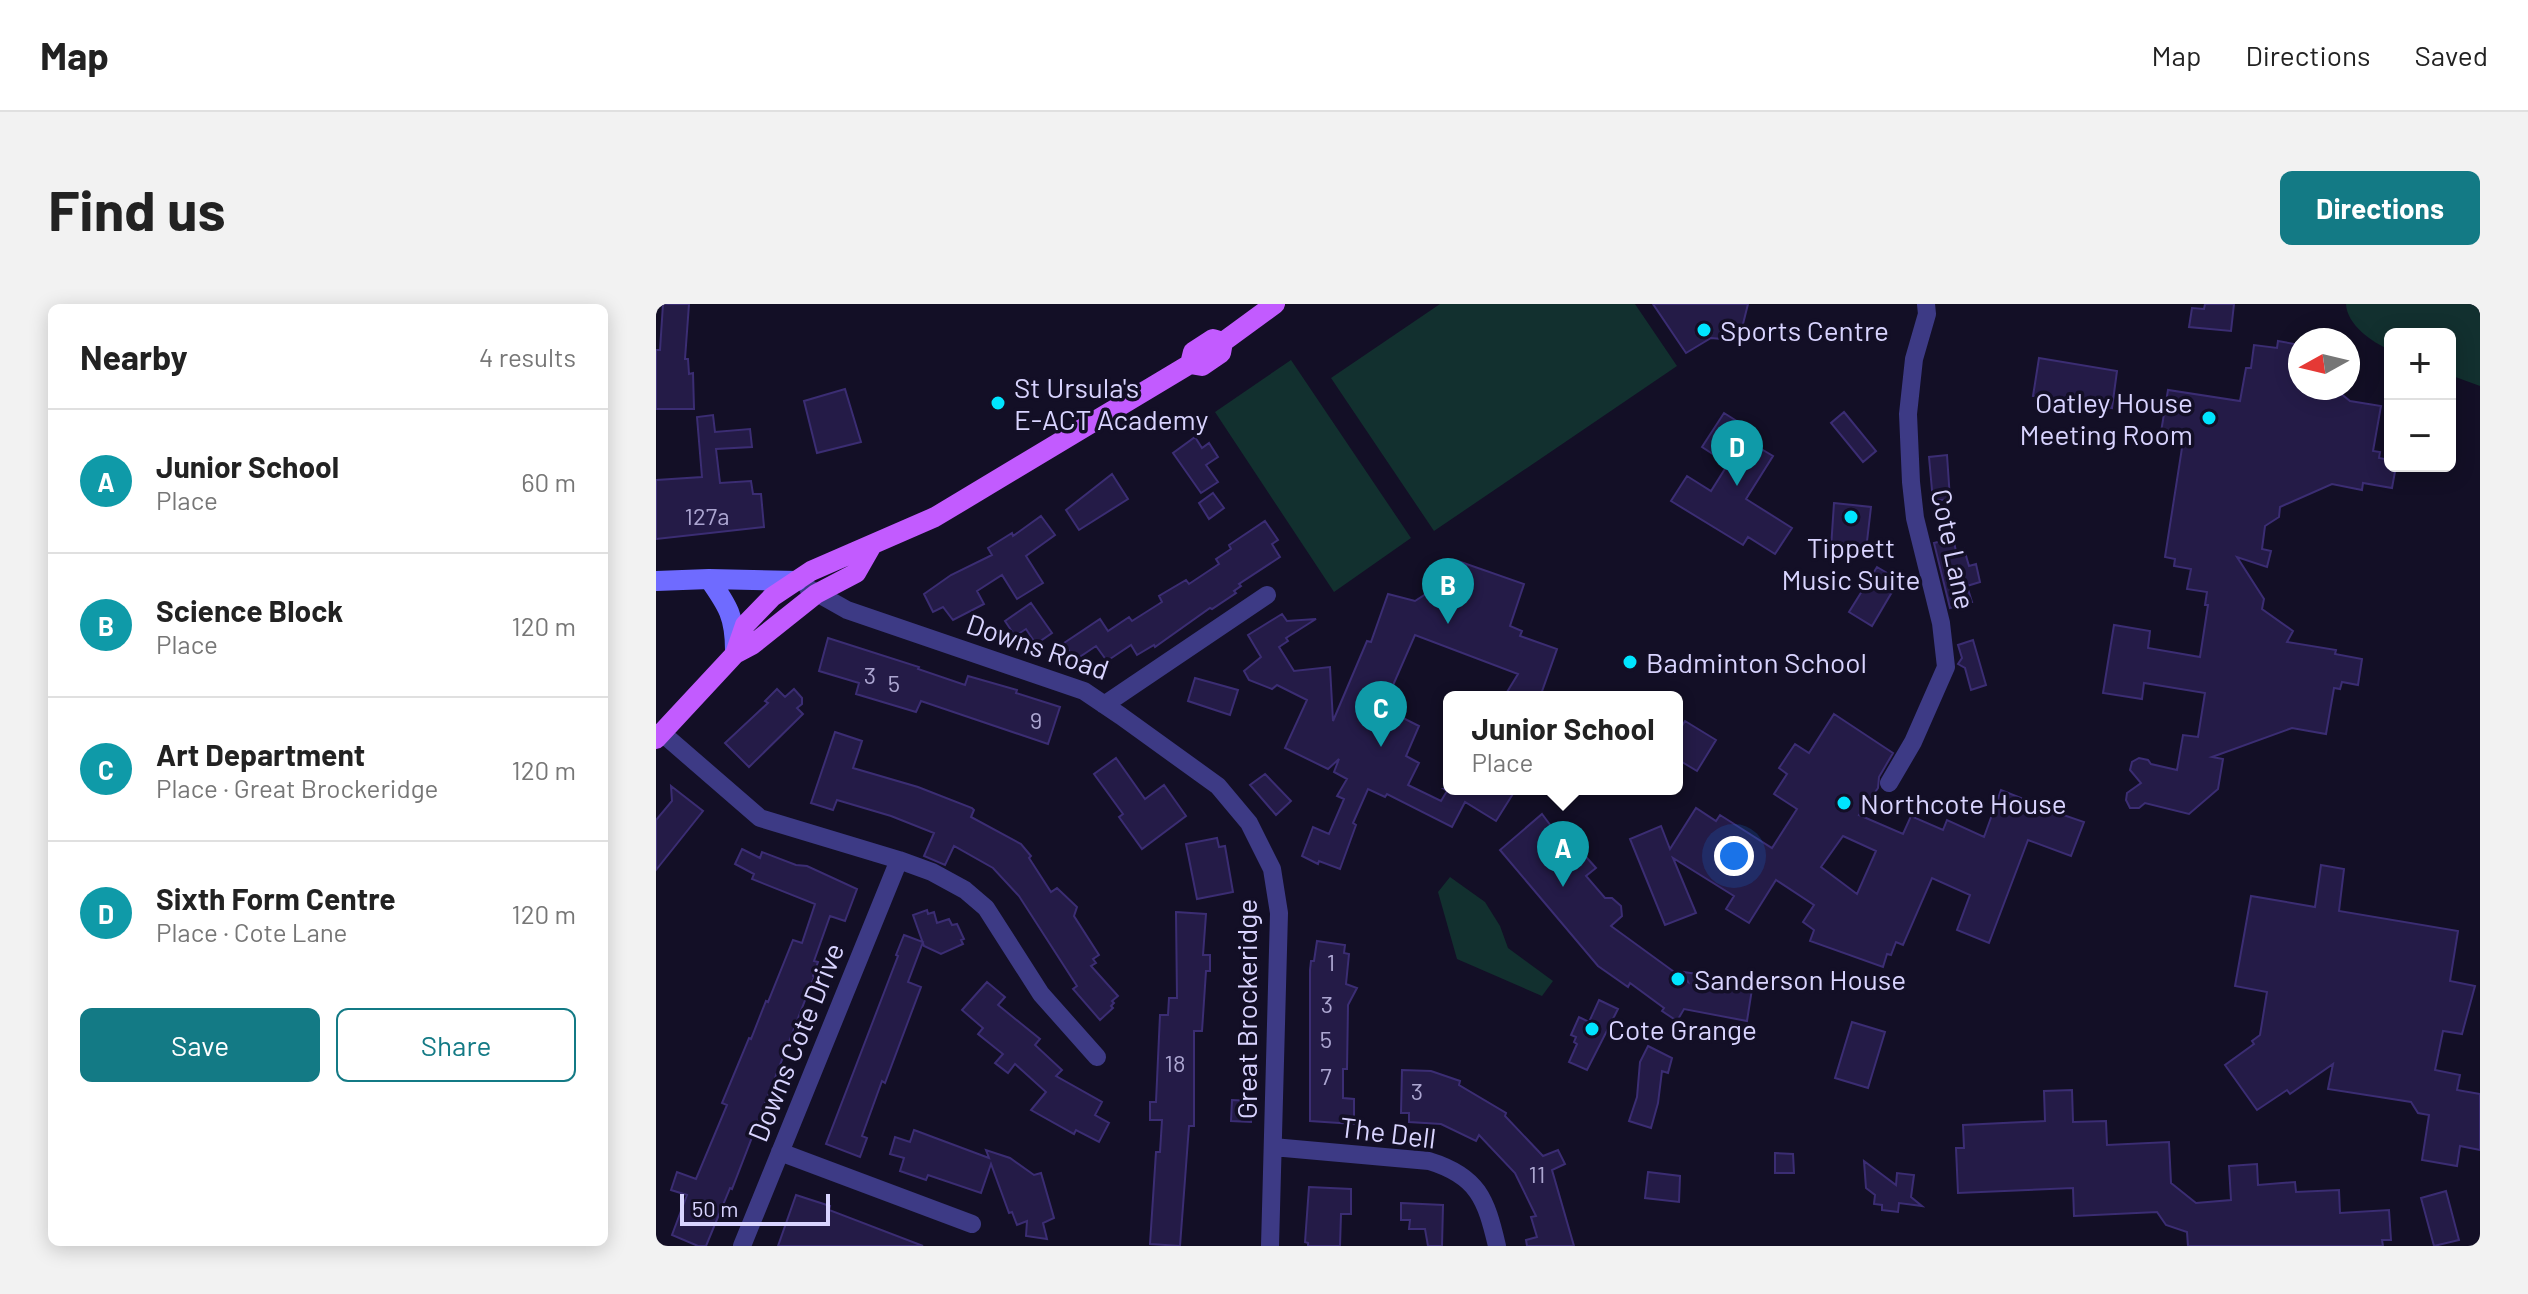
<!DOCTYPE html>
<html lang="en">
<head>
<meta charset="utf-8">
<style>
  body { margin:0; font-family:Barlow,sans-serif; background:#f2f2f2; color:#222 }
  .controls { position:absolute; right:24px; top:24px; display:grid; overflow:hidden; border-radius:12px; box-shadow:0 4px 20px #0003 }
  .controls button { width:72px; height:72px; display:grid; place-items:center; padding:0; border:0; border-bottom:2px solid #e0e0e0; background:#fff; color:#222; font:40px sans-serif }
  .compass { position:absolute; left:1632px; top:24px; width:72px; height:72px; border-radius:50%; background:#fff; box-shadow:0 4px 20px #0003; rotate:262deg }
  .scale { position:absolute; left:24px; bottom:20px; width:150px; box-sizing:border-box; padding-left:8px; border:4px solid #d9d4ff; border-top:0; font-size:22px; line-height:28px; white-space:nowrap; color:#d9d4ff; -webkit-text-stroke:6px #130f26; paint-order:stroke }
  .you { position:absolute; left:1078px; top:552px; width:28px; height:28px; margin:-20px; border:6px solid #fff; border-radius:50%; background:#1a73e8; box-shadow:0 0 0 12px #1a73e833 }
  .badge { display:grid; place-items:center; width:52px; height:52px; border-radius:50%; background:#137a85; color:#fff; font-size:26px; font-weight:700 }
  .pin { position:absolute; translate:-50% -66px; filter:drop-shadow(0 2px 4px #0008) }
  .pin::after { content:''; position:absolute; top:42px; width:28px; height:24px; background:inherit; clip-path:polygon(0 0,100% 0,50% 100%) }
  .popup { position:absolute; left:787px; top:387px; width:240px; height:104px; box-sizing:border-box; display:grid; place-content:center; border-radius:12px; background:#fff; filter:drop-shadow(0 2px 6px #0005); font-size:26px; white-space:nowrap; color:#767676 }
  .popup b { font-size:30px; color:#222 }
  .popup::after { content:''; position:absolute; left:50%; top:100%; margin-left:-16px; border:16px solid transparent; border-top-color:#fff }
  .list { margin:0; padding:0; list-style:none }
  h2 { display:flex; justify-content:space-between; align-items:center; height:104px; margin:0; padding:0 32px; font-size:34px }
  h2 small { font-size:26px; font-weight:400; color:#767676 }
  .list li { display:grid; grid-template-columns:52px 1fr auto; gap:24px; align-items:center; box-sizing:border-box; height:144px; padding:0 32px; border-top:2px solid #e0e0e0 }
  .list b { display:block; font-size:30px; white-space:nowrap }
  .list p { margin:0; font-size:26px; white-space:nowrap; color:#767676 }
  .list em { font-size:26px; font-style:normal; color:#767676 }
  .actions { display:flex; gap:16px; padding:24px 32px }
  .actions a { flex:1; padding:18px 0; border:2px solid #137a85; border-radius:12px; text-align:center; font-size:28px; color:#137a85 }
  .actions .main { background:#137a85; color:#fff }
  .map { position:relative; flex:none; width:1824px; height:942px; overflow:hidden; border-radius:12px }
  header { display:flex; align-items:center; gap:48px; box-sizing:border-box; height:112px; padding:0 40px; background:#fff; border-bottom:2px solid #e0e0e0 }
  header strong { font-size:38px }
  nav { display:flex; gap:44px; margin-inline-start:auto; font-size:28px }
  .intro { display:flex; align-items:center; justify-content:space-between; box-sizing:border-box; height:192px; padding:0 48px }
  h1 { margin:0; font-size:56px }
  .button { padding:20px 36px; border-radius:12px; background:#137a85; color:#fff; font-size:28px; font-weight:700 }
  main { display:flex; gap:48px; padding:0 48px }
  aside { flex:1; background:#fff; border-radius:12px; box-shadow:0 4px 20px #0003 }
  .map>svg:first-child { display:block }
  .green { fill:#12302f }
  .building { fill:#241b47; stroke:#3b2d73; stroke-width:2; fill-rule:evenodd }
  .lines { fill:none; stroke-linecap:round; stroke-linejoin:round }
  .street { stroke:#3d3a85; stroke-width:18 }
  .secondary { stroke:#6f6bff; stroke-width:20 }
  .primary { stroke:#c25bff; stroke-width:20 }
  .poi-dot { fill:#00e5ff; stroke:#130f26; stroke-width:3 }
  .labels { text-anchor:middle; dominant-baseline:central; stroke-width:7; stroke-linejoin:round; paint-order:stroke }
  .number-label { font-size:24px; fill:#aca6d1 }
  .poi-label { font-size:28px; fill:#d9d4ff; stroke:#130f26; text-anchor:start }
  .street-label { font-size:28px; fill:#d9d4ff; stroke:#130f26 }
</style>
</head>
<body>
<header>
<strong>Map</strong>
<nav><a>Map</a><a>Directions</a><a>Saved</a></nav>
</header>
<div class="intro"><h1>Find us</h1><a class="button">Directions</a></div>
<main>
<aside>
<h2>Nearby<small>4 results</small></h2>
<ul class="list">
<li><span class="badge" style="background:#0f9aa8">A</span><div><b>Junior School</b><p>Place</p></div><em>60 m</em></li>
<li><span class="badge" style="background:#0f9aa8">B</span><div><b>Science Block</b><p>Place</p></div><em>120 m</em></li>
<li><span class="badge" style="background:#0f9aa8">C</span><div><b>Art Department</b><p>Place · Great Brockeridge</p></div><em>120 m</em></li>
<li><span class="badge" style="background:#0f9aa8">D</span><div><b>Sixth Form Centre</b><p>Place · Cote Lane</p></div><em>120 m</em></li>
</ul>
<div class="actions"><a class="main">Save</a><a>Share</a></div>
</aside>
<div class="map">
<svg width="1824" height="942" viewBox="0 0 1824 942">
  <rect width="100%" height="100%" fill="#130f26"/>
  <path class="green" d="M784 0H979L1021 62 778 227 675 74Z
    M1690 0H1824V82L1794 71V30H1734V46C1716 38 1691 21 1690 0Z
    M635 56 755 234 678 288 559 108Z
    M794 573 829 598 844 622 852 644 897 677 886 692 801 655 782 588Z"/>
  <path class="building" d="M7 0H33L29 55H32L33 70 37 69 38 105H0V46H4Z
    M997 0H1092L1087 20 1078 31 1066 35 1055 34 1030 49Z
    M1549 0H1578L1575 27 1533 23 1536 4 1548 5Z
    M1622 37 1644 41V84H1678L1694 97 1725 102 1717 147 1724 148 1723 154 1734 156V162H1740L1736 184 1707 179 1706 186 1676 180 1624 203 1623 213 1609 222 1606 245 1615 247 1611 263 1581 253 1608 295 1606 305 1637 327 1631 338 1680 346 1679 350 1706 355 1702 381 1686 378 1684 385 1678 384 1670 430 1636 424 1556 453 1567 455 1562 485 1533 510 1489 499 1483 504H1474L1470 496 1471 489 1485 479 1474 466 1476 458 1483 454 1492 456 1495 460 1521 466 1527 431 1542 433 1549 389 1488 379 1486 395 1447 389 1458 321 1494 327 1492 344 1544 353 1552 301H1549L1551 288 1531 285 1535 265 1518 262 1519 255 1509 253 1528 131 1505 128 1512 86 1584 97 1590 64H1595L1598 41 1621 44Z
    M1383 54 1461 67 1456 104 1377 92Z
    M189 85 205 138 161 149 148 97Z
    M1188 108 1220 147 1207 158 1175 119Z
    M1068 109 1103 131 1097 140 1117 152 1090 195 1136 224 1119 250 1092 233 1087 241 1015 197 1031 172 1055 187 1072 160 1046 143Z
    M57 111 59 128 94 125 96 143 60 145 64 179 95 177 97 190H105L108 223 0 235V176L46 173 41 113Z
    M539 133 546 144 553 139 562 153 550 161 562 178 545 189 517 149Z
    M1291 151 1294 195 1277 197 1273 153Z
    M456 170 472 195 423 226 410 206Z
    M557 189 568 204 553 215 543 199Z
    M1178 199 1215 203 1210 246 1175 244Z
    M385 212 399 231 370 252 387 279 361 295 346 271 321 287 328 300 297 316 287 303 277 308 268 290 295 271 336 251 332 244 356 229 357 232Z
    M609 217 622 236 616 240 624 253 583 280 585 282 578 287 580 289 556 305 554 304 499 343 498 341 481 351 475 341 451 357 440 342 419 356 408 339 444 315 452 327 473 313 476 317 506 298 503 292 530 276 533 280 563 260 560 255 575 245 573 241Z
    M1297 234 1300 247 1308 245 1313 262 1320 260 1324 278 1311 282 1316 298 1294 304 1278 239Z
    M799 256 868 280 854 322 866 327 864 332 901 345 884 393H848L862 370 759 331 727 404 763 422 750 452 763 459 752 481 785 497 791 487 788 485H860L840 517 809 498 796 523 731 490 729 493 712 485 697 519 700 521 684 565 663 557 662 560 646 552 657 523 673 530 688 495 681 492 691 475 678 468 683 455 672 465 629 444 651 396 621 381 616 385 593 376 588 367 605 353 592 331 626 310 631 317 660 315 630 334 632 337 623 343 638 367 674 363 677 417 711 337 715 338 732 290 759 297 770 290 786 297Z
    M1221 263 1243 276 1216 322 1193 308Z
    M375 299 396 329 380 340 370 325 359 332 349 317Z
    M172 334 263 363 262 365 309 381 312 372 361 386 360 389 404 403 392 440 265 397 260 408 200 390 203 379 163 367Z
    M1317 336 1330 381 1315 386 1309 364 1302 360 1306 354 1302 341Z
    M539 374 582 386 574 411 532 397Z
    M121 385 129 393 138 385 146 394V400L141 404 147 410 93 463 69 439 112 399 109 397Z
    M1178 410 1237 449 1223 473 1222 484 1203 511 1247 530 1255 512 1287 526 1291 516 1328 533 1345 486 1365 494 1364 496 1428 518 1415 552 1372 536 1333 639 1301 626 1314 591 1276 574 1247 641 1240 638 1235 651 1231 650 1227 663 1154 637 1158 626 1147 618 1158 601 1120 576 1093 619 1070 605 1078 592 1017 554 1040 609 1009 621 974 535 1005 522 1014 545 1040 504 1060 517 1064 511 1116 544 1141 505 1118 490 1131 470 1123 464 1139 440 1153 449ZM1187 532 1220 547 1201 590 1165 563Z
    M1029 417 1060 436 1041 467 1021 455V430Z
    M179 428 206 437 197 464 262 483 316 504 318 506 315 513 365 540 375 552 373 554 395 588 401 584 421 603 418 612 443 651 437 655 440 659 435 662 462 692 456 697 458 699 455 702 457 704 444 716 417 685 421 682 363 592 337 564 298 542 289 561 268 552 278 529 235 512 181 496 177 506 155 499Z
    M460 454 489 495 508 481 530 512 486 545 463 513 467 510 438 470Z
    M609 470 635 497 620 511 594 481Z
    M15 482 47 507 0 566V516L16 497Z
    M886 510 898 526 901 562 922 544 940 564 930 572 949 594H956L965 602 966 612 955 622 1032 678 1028 668 1080 676 1079 683 1096 685 1091 717 1028 705 1021 717 1006 707 1008 704 974 679 972 683 942 662 844 546Z
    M561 534 563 543 569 542 577 588 541 595 530 540Z
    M86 545 104 554 106 548 140 561 151 562 201 585 189 617 174 612 158 657 162 658 157 672 158 673 76 885 74 884 50 942H42L16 931 31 891 15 886 21 868 40 875 71 801 66 799 93 734 95 735 110 697 112 698 137 636 146 639 159 600 96 575 98 570 79 560Z
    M1665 561 1688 565 1683 607 1802 627 1794 677 1819 682 1806 730 1787 727 1779 766 1804 771 1801 786 1824 790V846L1804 842 1801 862 1766 856 1773 811 1762 809 1755 798 1672 785 1677 760 1634 790 1631 786 1601 806 1569 761 1598 740 1596 737 1604 731 1611 688 1579 682 1595 592 1659 603Z
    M271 606 272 610 278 608 281 619 293 615 296 621 301 620 308 635 305 636 307 640 285 650 268 642 257 611Z
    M520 608 550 610 547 651H554V667H550L546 727H538V822H533L524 942 494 940 500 848H504L506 816H494V798H500L504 711H512L513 694H521Z
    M248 631 267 638 252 678 265 683 229 779 226 777 206 832 211 834 204 853 170 840 242 652 240 651Z
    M661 637 689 641 688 649 693 650 690 680 701 684 692 701 691 765H687V794L698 795V820L654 817V666L655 657H658Z
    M331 678 349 693 342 701 384 735 379 741 406 766 400 772 446 798 439 811 453 819 443 838 420 826 418 830 375 806 390 788 359 760 352 769 339 759 347 750 322 730 327 724 306 706Z
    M943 696 962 705 931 766 913 758 921 740 918 738 920 733 915 731 923 713 933 718Z
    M1196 718 1229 728 1212 784 1179 774Z
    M992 742 1016 754 1012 769 1006 767 1002 799 995 824 973 817 981 793 984 758Z
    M746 766 775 767 804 777 803 781 850 809 849 812 887 852 902 846 909 860 896 866 918 942H871L870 936 881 933 875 913 880 912 859 869 823 831 820 837 785 820 753 818V809H745Z
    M1416 786 1417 818 1450 817 1451 841 1513 838 1515 879 1540 899 1575 896 1573 862 1601 860 1602 881 1639 878 1640 888 1683 886 1684 909 1733 906 1735 936H1726L1727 942H1532L1531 928 1510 921 1501 908 1418 912 1417 884 1302 889 1300 844H1308L1307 821 1389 817 1388 787Z
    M576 796 596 797 595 818 575 817Z
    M258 826 333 854 330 846 354 854 378 871 385 869 398 914 387 919 391 935 370 932 371 917 361 921 356 908 353 909 335 860 325 889 272 871 270 876 244 867 248 854 234 850 239 833 254 838Z
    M1119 849 1137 850 1138 869H1119Z
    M1208 857 1240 881 1241 869 1258 871 1255 893 1266 902 1243 899 1242 908 1226 906V901L1218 900 1219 891 1210 884Z
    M992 868 1024 872 1023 898 989 894Z
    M653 883 695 885V910H685L684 942H652V939L649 938Z
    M1790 887 1803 936 1778 942 1765 894Z
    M140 891 174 902 173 906 267 942H122Z
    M745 899 787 901 786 942H772L769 925H753L754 916H745Z"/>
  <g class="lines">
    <path class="street" d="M152 284 191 306 428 387 465 412 562 482 593 519 616 565 623 609 614 942
      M448 401 611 291
      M6 429 104 514 243 556 276 568 309 586 330 604 385 690 441 753
      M1233 479 1257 438 1290 363 1285 319 1259 214 1255 178 1252 110 1258 55 1271 10 1270 0
      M617 843 773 857C822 872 830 895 841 942
      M124 848 316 920
      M86 942 243 556"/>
    <path class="secondary" d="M53 275C72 302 79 313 79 346
      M0 277 53 275 141 277"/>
    <path class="primary" d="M534 60 537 48 557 35 567 38
      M79 350 89 321 116 293 155 267 279 213 534 60 546 62 565 49 567 38 619 0
      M0 435 79 350 96 341 160 290 200 269 216 241"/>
  </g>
  <g class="poi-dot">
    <circle cx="1048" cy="26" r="8"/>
    <circle cx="342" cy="99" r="8"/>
    <circle cx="1553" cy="114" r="8"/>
    <circle cx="1195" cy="213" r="8"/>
    <circle cx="974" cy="358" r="8"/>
    <circle cx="1188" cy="499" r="8"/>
    <circle cx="1022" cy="675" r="8"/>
    <circle cx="936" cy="725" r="8"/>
  </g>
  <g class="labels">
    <g class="number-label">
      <text x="51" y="211">127a</text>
      <text x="214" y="370">3</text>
      <text x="238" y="378">5</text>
      <text x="380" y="415">9</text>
      <text x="675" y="657">1</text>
      <text x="671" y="699">3</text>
      <text x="670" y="734">5</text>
      <text x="519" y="758">18</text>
      <text x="670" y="771">7</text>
      <text x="761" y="786">3</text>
      <text x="881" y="869">11</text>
    </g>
    <g class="poi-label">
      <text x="1064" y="26">Sports Centre</text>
      <text x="358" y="83">St Ursula's<tspan x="358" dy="32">E-ACT Academy</tspan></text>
      <text x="1537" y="98" text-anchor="end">Oatley House<tspan x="1537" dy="32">Meeting Room</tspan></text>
      <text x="1195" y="243" text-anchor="middle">Tippett<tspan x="1195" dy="32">Music Suite</tspan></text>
      <text x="990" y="358">Badminton School</text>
      <text x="1204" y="499">Northcote House</text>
      <text x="1038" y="675">Sanderson House</text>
      <text x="952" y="725">Cote Grange</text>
    </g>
    <g class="street-label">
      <text transform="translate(1298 245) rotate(78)">Cote Lane</text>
      <text transform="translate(382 342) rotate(19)">Downs Road</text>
      <text transform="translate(590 705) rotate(-90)">Great Brockeridge</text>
      <text transform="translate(139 738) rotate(-68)">Downs Cote Drive</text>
      <text transform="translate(732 828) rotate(7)">The Dell</text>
    </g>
  </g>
</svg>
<div class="controls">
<button>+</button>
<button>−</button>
</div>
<svg class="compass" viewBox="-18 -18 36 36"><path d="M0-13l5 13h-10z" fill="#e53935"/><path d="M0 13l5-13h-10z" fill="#767676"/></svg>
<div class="scale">50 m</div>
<div class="you"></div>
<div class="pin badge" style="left:907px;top:583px;background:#0f9aa8">A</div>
<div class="popup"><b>Junior School</b>Place</div>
<div class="pin badge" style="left:792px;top:320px;background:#0f9aa8">B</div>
<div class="pin badge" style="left:725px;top:443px;background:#0f9aa8">C</div>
<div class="pin badge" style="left:1081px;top:182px;background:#0f9aa8">D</div>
</div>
</main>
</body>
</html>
